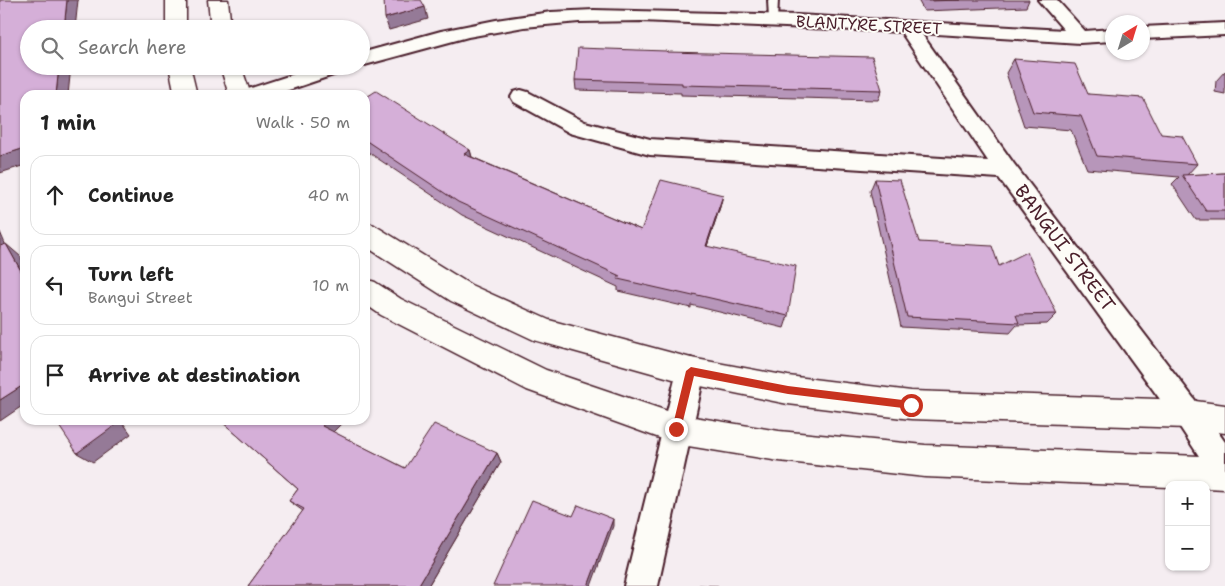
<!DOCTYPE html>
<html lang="en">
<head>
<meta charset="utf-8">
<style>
  body { margin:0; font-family:"Shantell Sans",sans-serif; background:#f2f2f2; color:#222 }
  .controls { position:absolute; right:15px; bottom:15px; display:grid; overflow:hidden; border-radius:10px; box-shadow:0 1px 4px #0004 }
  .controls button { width:45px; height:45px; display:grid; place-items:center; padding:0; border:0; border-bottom:1px solid #e0e0e0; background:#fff; color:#222; font:25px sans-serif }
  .compass { position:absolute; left:1105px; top:15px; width:45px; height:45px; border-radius:50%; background:#fff; box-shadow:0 1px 4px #0004; rotate:38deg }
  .stop { position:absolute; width:15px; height:15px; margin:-11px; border:4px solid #c8321e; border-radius:50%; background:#fff }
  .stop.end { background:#c8321e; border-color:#fff; box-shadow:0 1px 5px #0008 }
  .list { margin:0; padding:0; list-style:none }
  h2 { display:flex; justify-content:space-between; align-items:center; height:65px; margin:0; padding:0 20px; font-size:21px }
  h2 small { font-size:16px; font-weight:400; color:#767676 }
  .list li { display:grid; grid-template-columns:32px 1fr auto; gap:15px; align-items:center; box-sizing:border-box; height:80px; margin:0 10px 10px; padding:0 10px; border:1px solid #e0e0e0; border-radius:15px }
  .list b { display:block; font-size:19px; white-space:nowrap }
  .list p { margin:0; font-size:16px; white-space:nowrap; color:#767676 }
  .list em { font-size:16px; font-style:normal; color:#767676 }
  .icon { flex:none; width:28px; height:28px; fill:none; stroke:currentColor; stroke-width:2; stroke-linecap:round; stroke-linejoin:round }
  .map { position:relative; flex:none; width:1225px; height:586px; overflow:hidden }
  .search { position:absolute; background:#fff; box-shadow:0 1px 4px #0004; left:20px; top:20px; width:350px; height:55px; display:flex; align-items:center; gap:12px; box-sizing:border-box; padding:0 18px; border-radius:28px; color:#767676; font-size:19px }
  .panel { position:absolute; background:#fff; box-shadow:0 1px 4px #0004; left:20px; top:90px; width:350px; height:335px; border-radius:15px }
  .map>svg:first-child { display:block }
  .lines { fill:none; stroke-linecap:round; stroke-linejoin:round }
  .lane-casing { stroke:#4a1f2b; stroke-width:4 }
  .street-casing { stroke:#4a1f2b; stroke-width:4 }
  .secondary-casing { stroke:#4a1f2b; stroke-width:3 }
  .lane { fill:#fdfcf7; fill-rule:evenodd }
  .street { fill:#fdfcf7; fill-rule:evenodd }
  .secondary { fill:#fdfcf7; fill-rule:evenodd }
  .wall { fill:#b796ba; stroke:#4a1f2b }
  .shaded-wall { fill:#957a97; stroke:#4a1f2b }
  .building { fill:#d5afd8; stroke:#4a1f2b }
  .route { fill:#c8321e }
  .labels { text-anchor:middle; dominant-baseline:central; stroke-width:4; stroke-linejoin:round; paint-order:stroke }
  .far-street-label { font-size:16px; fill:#4a1f2b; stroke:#fdfcf7 }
  .street-label { font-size:19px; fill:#4a1f2b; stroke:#fdfcf7 }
</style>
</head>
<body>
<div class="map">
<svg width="1225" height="586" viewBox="0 0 1225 586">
  <rect width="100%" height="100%" fill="#f5edf1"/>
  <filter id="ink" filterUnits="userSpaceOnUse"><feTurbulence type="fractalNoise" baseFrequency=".02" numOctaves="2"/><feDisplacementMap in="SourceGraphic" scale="10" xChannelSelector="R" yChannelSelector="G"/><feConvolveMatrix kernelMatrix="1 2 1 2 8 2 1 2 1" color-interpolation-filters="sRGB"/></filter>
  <g filter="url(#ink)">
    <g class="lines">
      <g class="lane-casing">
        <path id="lane" d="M768 0H778L777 21 774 22 769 19Z"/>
      </g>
      <g class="street-casing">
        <path id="street" d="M1038 0H1057L1085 31 1112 29V41L1080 43 921 33 1014 164 1198 404 1225 442V483L1214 479 1178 424 999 178 650 155 570 133 514 102 511 97 514 92 521 90 528 92 585 122 650 139 988 161 901 32 641 21 579 22 524 27 468 37 361 66V53L441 31 496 20 551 12 594 10 797 15 1064 30Z
          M1225 23V35L1142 39V27Z
          M319 66H351L348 70 274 95H242L245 90Z
          M691 358 701 362 705 371 658 586H624L677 371 681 362Z"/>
      </g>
      <g class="secondary-casing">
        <path id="secondary" d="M166 0H186V29H166Z
          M208 0H228L231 29H211Z
          M169 66H190L197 95H175Z
          M220 66H241L251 95H229Z
          M365 222 374 225 471 285 549 320 691 358 788 376 911 391 1188 400 1225 405V433L1188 428 911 419 788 404 691 384 534 340 451 301 365 246Z
          M365 279 375 282 401 299 546 370 676 414 779 431 925 445 1225 457V489L1206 488V485H1169V487L925 477 779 461 676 444 527 390 381 315 365 304Z"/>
      </g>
      <use href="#lane" class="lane"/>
      <use href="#street" class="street"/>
      <use href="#secondary" class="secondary"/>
    </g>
    <path class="wall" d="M918 0H1029L1026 7 924 11Z
      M667 52 882 90 878 100 681 95V93L576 90 575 80Z
      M1014 59 1088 94 1161 134 1197 164 1187 175 1225 173V220H1196L1172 184 1179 177 1087 169 1071 130 1024 126 1006 73Z
      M1225 71V94L1215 92 1216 81Z
      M365 98 470 150 472 157 641 230 723 195 720 207 707 246 788 316 784 328 691 305V308L618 291V287L462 215 365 150Z
      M875 179 919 242 999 266 1057 314 1047 324 1017 325 1010 333 901 327 870 191Z
      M220 420H341L343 422 333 432 405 468 497 453 501 462 428 586H248L303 511 289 501 298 489Z"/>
    <path class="shaded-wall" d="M67 0H78L75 29H64Z
      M425 7 428 19 389 30 385 18Z
      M59 66H71L68 95H56Z
      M25 148V165L0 173V156Z
      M470 150 473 162 464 154Z
      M723 195 720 207 703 258 706 246Z
      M0 232 12 260 0 249Z
      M6 244 20 256 25 265V278Z
      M25 384V404L0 421V400Z
      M114 420H121L131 434 93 462 77 453Z
      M328 420H341L343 422 330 435 322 426Z
      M497 453 501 462 428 586H418Z
      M613 519V526L591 586H588Z"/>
    <path class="building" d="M0 0H67L64 29H29V66H59L56 95H25V148L0 156Z
      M384 0H421L425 7 385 18Z
      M927 0H961L928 1Z
      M578 48 666 51 667 52 872 57 882 90 682 85V83L575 80Z
      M1014 59 1075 64 1088 94 1143 98 1161 134 1182 136 1197 164 1097 156 1081 116 1033 112Z
      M376 91 470 150 464 154 641 230 661 180 723 195 706 246 796 266 788 316 693 294V296L618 279 620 276 458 202 365 140V98Z
      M1225 173V211H1206L1182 175Z
      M875 179 900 180 919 242 992 246 999 266 1027 252 1057 314 1016 315 1019 323 907 317Z
      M6 244 25 278V384L0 400V246Z
      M55 420H114L117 424 77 453Z
      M220 420H328L322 426 405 468 434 424 497 453 418 586H248L304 509 289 501 298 489Z
      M532 500 573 516 578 505 613 519 588 586H493Z
      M699 585 718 586H699Z"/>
  </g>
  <path class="route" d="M691 367 788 386 911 401 916 405 911 409 788 394 694 376 681 429 676 433 672 429 686 371Z"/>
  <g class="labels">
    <g class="far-street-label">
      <text transform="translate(869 25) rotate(3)">BLANTYRE STREET</text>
    </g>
    <g class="street-label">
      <text transform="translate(1065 248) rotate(53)">BANGUI STREET</text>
    </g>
  </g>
</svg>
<div class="controls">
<button>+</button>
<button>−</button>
</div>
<svg class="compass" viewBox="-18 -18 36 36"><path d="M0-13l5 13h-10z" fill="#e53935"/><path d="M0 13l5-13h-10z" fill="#767676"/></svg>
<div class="stop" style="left:911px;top:405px"></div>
<div class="stop end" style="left:676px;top:429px"></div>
<div class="search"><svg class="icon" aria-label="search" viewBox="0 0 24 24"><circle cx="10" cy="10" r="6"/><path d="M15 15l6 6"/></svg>Search here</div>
<section class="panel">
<h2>1 min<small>Walk · 50 m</small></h2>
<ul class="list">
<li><svg class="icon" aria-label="ahead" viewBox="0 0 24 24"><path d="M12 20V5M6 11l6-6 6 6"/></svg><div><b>Continue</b></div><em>40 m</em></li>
<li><svg class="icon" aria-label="left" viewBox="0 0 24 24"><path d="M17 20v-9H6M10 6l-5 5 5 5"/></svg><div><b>Turn left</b><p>Bangui Street</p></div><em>10 m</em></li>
<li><svg class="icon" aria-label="arrive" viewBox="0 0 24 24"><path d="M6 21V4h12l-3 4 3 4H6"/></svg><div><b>Arrive at destination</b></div></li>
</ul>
</section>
</div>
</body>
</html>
